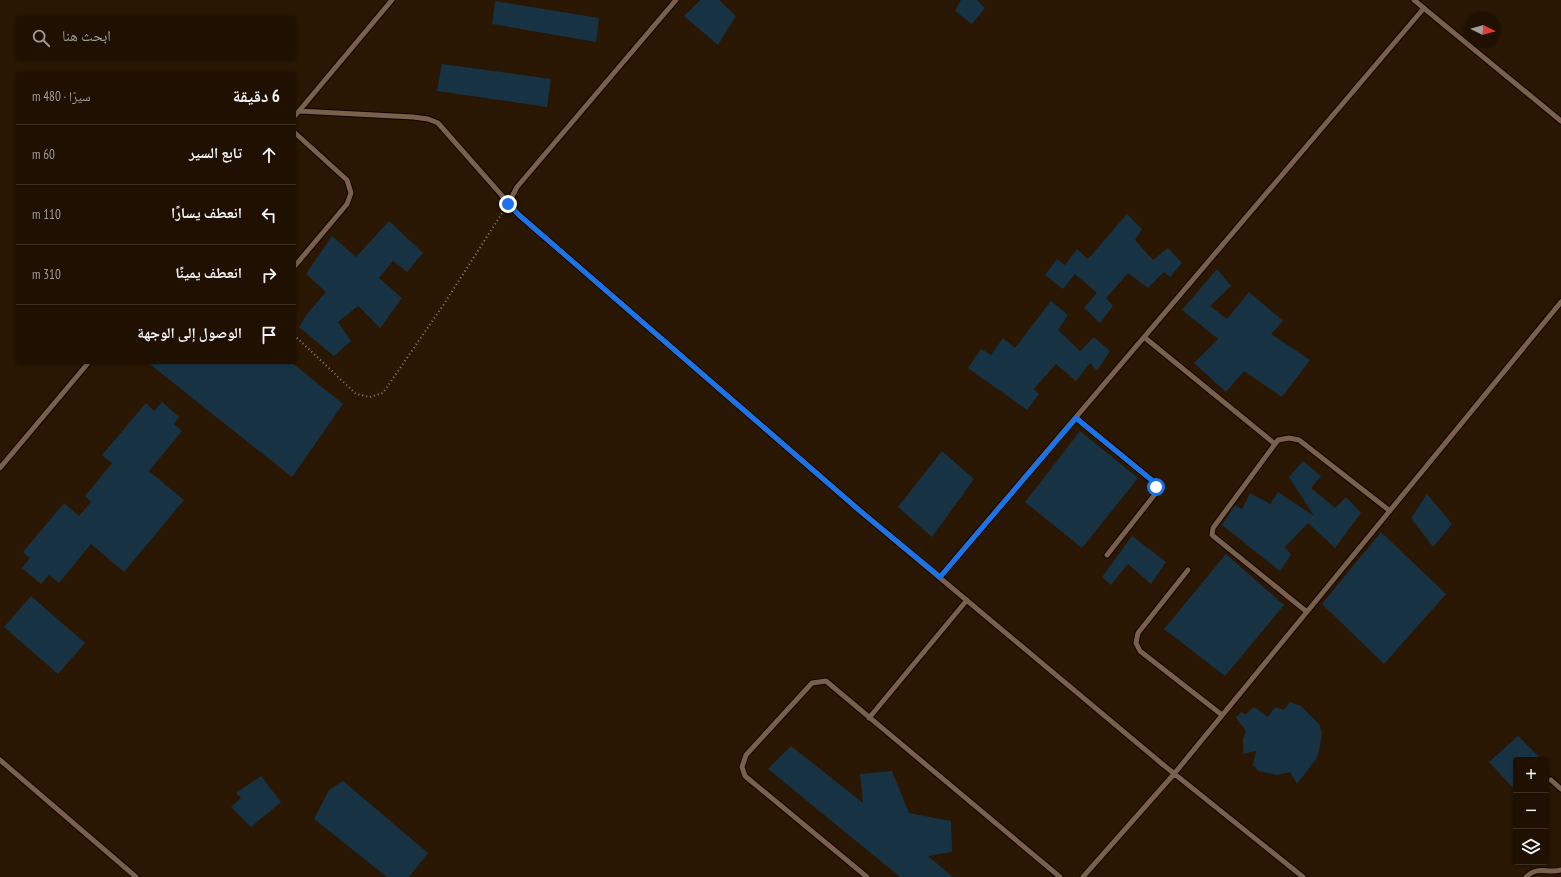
<!DOCTYPE html>
<html lang="ar">
<head>
<meta charset="utf-8">
<style>
  body { margin:0; font-family:"PT Sans Narrow","Noto Naskh Arabic",sans-serif; background:#27190c; color:#f1f3f6; direction:rtl }
  .controls { position:absolute; right:12px; bottom:12px; display:grid; overflow:hidden; border-radius:4px; box-shadow:0 1px 3px #0004 }
  .controls button { width:36px; height:36px; display:grid; place-items:center; padding:0; border:0; border-bottom:1px solid #3c3024; background:#1f1002; color:#f1f3f6; font:20px sans-serif }
  .compass { position:absolute; left:1465px; top:12px; width:36px; height:36px; border-radius:50%; background:#1f1002; box-shadow:0 1px 3px #0004; rotate:95deg }
  .stop { position:absolute; width:12px; height:12px; margin:-9px; border:3px solid #1a73e8; border-radius:50%; background:#fff }
  .stop.end { background:#1a73e8; border-color:#fff; box-shadow:0 1px 4px #0008 }
  .list { margin:0; padding:0; list-style:none }
  h2 { display:flex; justify-content:space-between; align-items:center; height:52px; margin:0; padding:0 16px; font-size:17px }
  h2 small { font-size:13px; font-weight:400; color:#a19d99 }
  .list li { display:grid; grid-template-columns:26px 1fr auto; gap:12px; align-items:center; box-sizing:border-box; height:60px; padding:0 16px; border-top:1px solid #3c3024 }
  .list b { display:block; font-size:15px; white-space:nowrap }
  .list em { font-size:13px; font-style:normal; color:#a19d99 }
  .icon { flex:none; width:22px; height:22px; fill:none; stroke:currentColor; stroke-width:2; stroke-linecap:round; stroke-linejoin:round }
  .map { position:relative; flex:none; width:1561px; height:877px; overflow:hidden; direction:ltr }
  .search { position:absolute; background:#1f1002; box-shadow:0 1px 3px #0004; left:16px; top:16px; width:280px; height:44px; display:flex; align-items:center; gap:10px; box-sizing:border-box; padding:0 14px; border-radius:4px; color:#a19d99; font-size:15px }
  .panel { position:absolute; background:#1f1002; box-shadow:0 1px 3px #0004; left:16px; top:72px; width:280px; height:292px; border-radius:4px; direction:rtl }
  .map>svg:first-child { display:block }
  .building { fill:#173343 }
  .lines { fill:none; stroke-linecap:round; stroke-linejoin:round }
  .lane-casing { stroke:#110200; stroke-width:7 }
  .path { stroke:#918273; stroke-width:2; stroke-dasharray:1 3; stroke-linecap:butt }
  .lane { stroke:#78604b; stroke-width:5 }
  .route { stroke:#1a73e8; stroke-width:5 }
</style>
</head>
<body>
<div class="map">
<svg width="1561" height="877" viewBox="0 0 1561 877">
  <rect width="100%" height="100%" fill="#291603"/>
  <path class="building" d="M700 0H719L736 16 718 45 684 16Z
    M961 0H977L985 8 972 24 955 11Z
    M495 1 599 18 596 42 492 24Z
    M442 64 551 79 547 107 437 91Z
    M1127 214 1142 229 1135 240 1153 260 1168 248 1182 263 1170 277 1164 272 1148 288 1128 273 1106 298 1113 306 1100 323 1084 308 1097 293 1075 274 1063 289 1045 275 1057 259 1065 265 1077 249 1088 259Z
    M389 221 423 253 407 272 393 261 379 278 402 298 380 328 358 306 338 322 351 341 334 356 299 327 307 314 326 292 306 274 332 236 356 257Z
    M1217 269 1231 286 1210 306 1227 319 1249 292 1283 321 1271 334 1310 360 1282 397 1244 371 1226 392 1194 363 1218 339 1182 310Z
    M1051 301 1068 315 1058 330 1080 351 1094 337 1110 351 1097 371 1090 363 1076 381 1056 364 1034 389 1039 394 1027 410 968 368 981 349 991 355 1003 338 1015 348Z
    M147 362H291L343 404 292 477Z
    M162 402 179 417 174 424 182 431 149 471 184 500 124 572 91 544 59 583 49 575 41 584 22 568 30 558 23 552 64 503 79 516 91 502 85 496 112 463 102 455 146 403 154 411Z
    M1080 431 1138 478 1082 548 1025 502Z
    M942 451 974 479 932 537 898 507Z
    M1303 461 1321 476 1311 488 1335 508 1346 497 1361 513 1335 548 1308 523 1285 547 1291 555 1280 571 1222 525 1235 505 1242 509 1250 493 1270 504 1278 492 1314 516 1289 477Z
    M1427 494 1452 524 1433 547 1411 518Z
    M1381 532 1446 594 1384 664 1322 604Z
    M1132 536 1166 562 1151 584 1128 564 1111 585 1102 577Z
    M1226 554 1284 605 1225 676 1164 629Z
    M31 596 85 643 58 674 4 627Z
    M1290 702 1301 706 1319 724 1322 733 1319 751 1316 759 1297 784 1290 772 1277 775 1259 771 1253 765 1256 751 1243 754V739L1246 731 1236 718 1241 712 1246 714 1254 707 1268 717 1275 707 1284 710Z
    M1518 736 1542 760H1516V791L1489 762Z
    M791 746 863 803 860 774 892 771 909 813 951 821 952 852 928 856 953 877H900L768 769Z
    M261 776 281 802 251 827 231 807 241 798 236 793Z
    M343 781 428 853 409 877H387L314 819 329 790Z"/>
  <g class="lines">
    <g class="lane-casing">
      <path id="lane" d="M1414 0 1561 121
        M299 111 413 117 428 119 438 123 519 215 859 510 1161 763 1303 877
        M294 117 392 0
        M294 132 347 180 351 193 347 204 294 267
        M508 204 517 187 676 0
        M1144 337 1275 444
        M1076 418 1154 482 1157 487 1156 493 1107 555
        M0 468 89 362
        M1188 570 1138 633 1136 643 1140 651 1222 715
        M940 577 1424 8
        M1307 612 1212 535 1213 528 1278 440 1289 438 1299 440 1390 511
        M869 718 967 600
        M0 760 136 877
        M1551 780 1561 789
        M867 877 745 776 742 767 746 755 812 683 826 681 1060 877
        M1083 877 1174 774 1561 302
        M1526 877C1539 865 1547 874 1561 870"/>
    </g>
    <path class="path" d="M294 335 356 394 370 397 383 393 444 304 504 210"/>
    <use href="#lane" class="lane"/>
  </g>
  <g class="lines">
    <path class="route" d="M508 204 519 215 859 510 940 577 1076 418 1154 482 1156 487"/>
  </g>
</svg>
<div class="controls">
<button>+</button>
<button>−</button>
<button><svg class="icon" aria-label="layers" viewBox="0 0 24 24"><path d="M12 4l9 5-9 5-9-5zM3 14l9 5 9-5"/></svg></button>
</div>
<svg class="compass" viewBox="-18 -18 36 36"><path d="M0-13l5 13h-10z" fill="#e53935"/><path d="M0 13l5-13h-10z" fill="#a19d99"/></svg>
<div class="stop" style="left:1156px;top:487px"></div>
<div class="stop end" style="left:508px;top:204px"></div>
<div class="search"><svg class="icon" aria-label="search" viewBox="0 0 24 24"><circle cx="10" cy="10" r="6"/><path d="M15 15l6 6"/></svg>ابحث هنا</div>
<section class="panel">
<h2>6 دقيقة<small>سيرًا · 480 m</small></h2>
<ul class="list">
<li><svg class="icon" aria-label="ahead" viewBox="0 0 24 24"><path d="M12 20V5M6 11l6-6 6 6"/></svg><div><b>تابع السير</b></div><em>60 m</em></li>
<li><svg class="icon" aria-label="left" viewBox="0 0 24 24"><path d="M17 20v-9H6M10 6l-5 5 5 5"/></svg><div><b>انعطف يسارًا</b></div><em>110 m</em></li>
<li><svg class="icon" aria-label="right" viewBox="0 0 24 24"><path d="M7 20v-9h11M14 6l5 5-5 5"/></svg><div><b>انعطف يمينًا</b></div><em>310 m</em></li>
<li><svg class="icon" aria-label="arrive" viewBox="0 0 24 24"><path d="M6 21V4h12l-3 4 3 4H6"/></svg><div><b>الوصول إلى الوجهة</b></div></li>
</ul>
</section>
</div>
</body>
</html>
